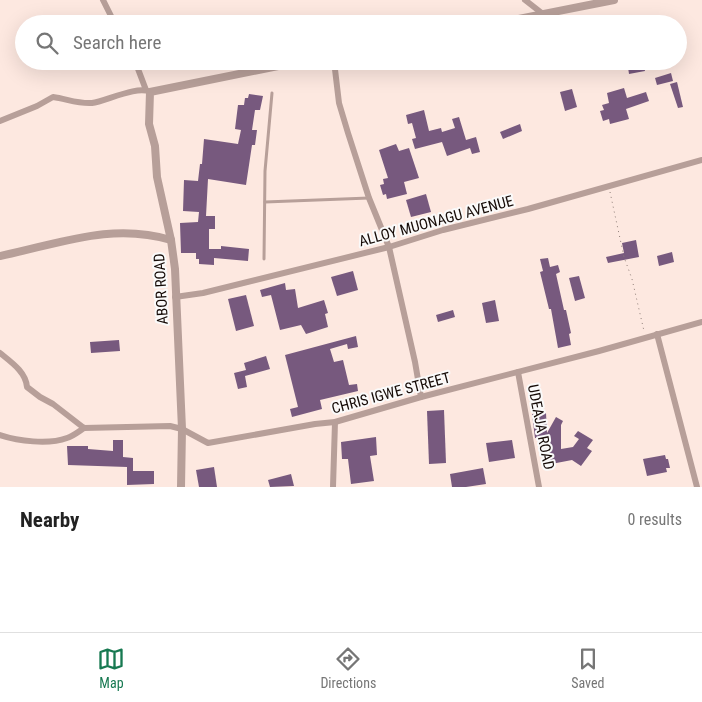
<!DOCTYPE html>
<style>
:root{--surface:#fff;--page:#f6f6f6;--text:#222;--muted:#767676;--line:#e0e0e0;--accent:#177951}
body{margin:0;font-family:"Roboto Condensed",sans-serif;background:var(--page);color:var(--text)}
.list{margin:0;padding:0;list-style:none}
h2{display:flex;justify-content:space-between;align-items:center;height:65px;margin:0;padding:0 20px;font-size:21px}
h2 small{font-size:16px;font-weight:400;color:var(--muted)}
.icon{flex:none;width:28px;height:28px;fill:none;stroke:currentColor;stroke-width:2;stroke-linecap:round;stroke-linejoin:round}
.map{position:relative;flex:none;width:702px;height:487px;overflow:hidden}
.search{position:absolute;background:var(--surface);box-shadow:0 5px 20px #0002;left:15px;right:15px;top:15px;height:55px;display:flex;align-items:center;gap:12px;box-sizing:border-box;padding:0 18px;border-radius:28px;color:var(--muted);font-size:19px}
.sheet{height:145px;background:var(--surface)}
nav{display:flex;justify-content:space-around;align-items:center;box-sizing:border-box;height:70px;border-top:1px solid var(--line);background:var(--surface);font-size:14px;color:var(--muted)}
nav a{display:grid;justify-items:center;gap:2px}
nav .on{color:var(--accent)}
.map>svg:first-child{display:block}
</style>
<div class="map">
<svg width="702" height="487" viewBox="0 0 702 487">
<rect width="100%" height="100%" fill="#fde8e0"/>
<g fill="#77597e">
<path d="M627 61H643L645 71 629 74Z"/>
<path d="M671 73 673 81 657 85 655 78Z"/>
<path d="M677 82 683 107 678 108 670 84Z"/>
<path d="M624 88 627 98 646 92 649 101 626 109 629 119 610 124 609 119 603 121 600 111 604 110 602 105 609 103 607 93Z"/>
<path d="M572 89 577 107 565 111 560 92Z"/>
<path d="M249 94 263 96 260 110H255L252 130H257L255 145H252L246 185 208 179 206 216H215V229H209V249H221V246L249 249 248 261 214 258V265L199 264V259H196V253H181L180 223 198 222 199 212 183 211 184 180 198 181 200 164H202L204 139 238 144 241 130 235 129 238 105H244L245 98H248Z"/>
<path d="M424 110 429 131 441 128 442 132 455 128 452 119 459 117 466 140 476 137 480 152 472 154 470 148 447 156 442 142 415 149 412 139 416 138 412 123 408 124 406 115Z"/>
<path d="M520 124 522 131 503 139 500 132Z"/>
<path d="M396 144 399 151 409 148 419 178 404 182 407 194 387 199 386 194 383 195 380 185 384 184 383 179 388 178 379 150Z"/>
<path d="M426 194 431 212 411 217 406 200Z"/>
<path d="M636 240 639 257 608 263 606 257 624 253 622 243Z"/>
<path d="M672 252 674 262 659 266 657 256Z"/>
<path d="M548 258 550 267 558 265 560 272 556 274 564 310H566L571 333 569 334 571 345 558 348 551 309H549L540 272 543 271 540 259Z"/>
<path d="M353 271 358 290 337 296 331 277Z"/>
<path d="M579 276 585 298 575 301 569 278Z"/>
<path d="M285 283 286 290 295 289 298 308 324 300 328 313 325 314 328 327 306 334 301 325 280 330 271 295 262 297 260 290Z"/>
<path d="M246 295 254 326 236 331 228 299Z"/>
<path d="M495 300 499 321 486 323 482 303Z"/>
<path d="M453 310 455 317 438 322 436 315Z"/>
<path d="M356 336 358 347 348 349 347 344 330 349 334 362 343 360 349 385 357 384 358 391 320 400 322 409 292 417 290 409 298 407 285 355Z"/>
<path d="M119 340 120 351 91 353 90 342Z"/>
<path d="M266 356 270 369 245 376 247 387 238 389 234 373 246 370 244 363Z"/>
<path d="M444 410 446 463 429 464 427 411Z"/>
<path d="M546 413 547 433 556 417 563 421 561 425V449L573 447 579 439 574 436 578 431 593 440 587 448 592 451 581 466 572 460 546 465 544 452 550 451V438H535L532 414Z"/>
<path d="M376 437 377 455 370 456 374 481 351 484 348 459H342L341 442Z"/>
<path d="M113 440H123V457L133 458V471H154V484L127 485V467L68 465 67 446H88V449L113 451Z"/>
<path d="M512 440 515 458 489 462 486 443Z"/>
<path d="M665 455 666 459H668L670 468H666L667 472 647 476 643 459Z"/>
<path d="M214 467 217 487H199L196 470Z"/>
<path d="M483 468 486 484 466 487H452L450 474Z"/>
<path d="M291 474 294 486 270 487 268 480Z"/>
</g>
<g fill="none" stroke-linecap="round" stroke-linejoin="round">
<path stroke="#8e7d77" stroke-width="1" stroke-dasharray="1 4" stroke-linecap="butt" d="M610 192 624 257 632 279 644 331"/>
<g stroke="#b79f99" stroke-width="3">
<path d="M265 202 369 198"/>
<path d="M264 259 265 171 272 93"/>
</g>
<g stroke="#b79f99" stroke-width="6">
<path d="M103 0 115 24"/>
<path d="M525 0 543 14"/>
<path d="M135 61 146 90"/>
<path d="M334 61 339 103 348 133 369 198 389 247 415 362 421 397"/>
<path d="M0 121 37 106 53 97C67 99 78 104 92 103 106 101 138 85 150 92"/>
<path d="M175 297 203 293 389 247 443 230 528 209 702 160"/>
<path d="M657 334 697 487"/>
<path d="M0 353C11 362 26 372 27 387L40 397 53 404 84 428 170 426 182 429 208 443 315 424 335 422 421 397 599 351 702 322"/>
<path d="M518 372 539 487"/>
<path d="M0 435C18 441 48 445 67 438 73 436 78 432 84 428"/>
<path d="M333 487 335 422"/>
</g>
<g stroke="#b79f99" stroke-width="8">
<path d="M493 24 614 0"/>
<path d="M0 256C59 244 111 222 171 240"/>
<path d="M181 487 182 429 175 269 171 240 157 177 155 146 149 124 150 92 303 61"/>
</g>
</g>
<g text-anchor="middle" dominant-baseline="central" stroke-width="4" stroke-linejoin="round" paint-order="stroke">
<g font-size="15" fill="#160b07" stroke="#fafafa">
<text transform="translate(436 221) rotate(-15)">ALLOY MUONAGU AVENUE</text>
<text transform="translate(161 289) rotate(-93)">ABOR ROAD</text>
<text transform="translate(391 393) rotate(-15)">CHRIS IGWE STREET</text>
<text transform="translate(541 427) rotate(79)">UDEAJA ROAD</text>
</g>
</g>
</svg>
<div class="search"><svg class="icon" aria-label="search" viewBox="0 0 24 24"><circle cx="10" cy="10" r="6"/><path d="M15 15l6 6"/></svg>Search here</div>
</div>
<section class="sheet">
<h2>Nearby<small>0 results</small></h2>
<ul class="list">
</ul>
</section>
<nav>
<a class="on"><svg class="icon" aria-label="map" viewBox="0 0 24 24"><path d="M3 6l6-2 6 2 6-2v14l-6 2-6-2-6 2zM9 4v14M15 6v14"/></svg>Map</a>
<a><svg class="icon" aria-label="directions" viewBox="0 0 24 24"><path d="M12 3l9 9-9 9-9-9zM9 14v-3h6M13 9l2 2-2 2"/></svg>Directions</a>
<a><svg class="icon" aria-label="saved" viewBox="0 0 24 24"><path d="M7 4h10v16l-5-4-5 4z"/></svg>Saved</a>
</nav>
